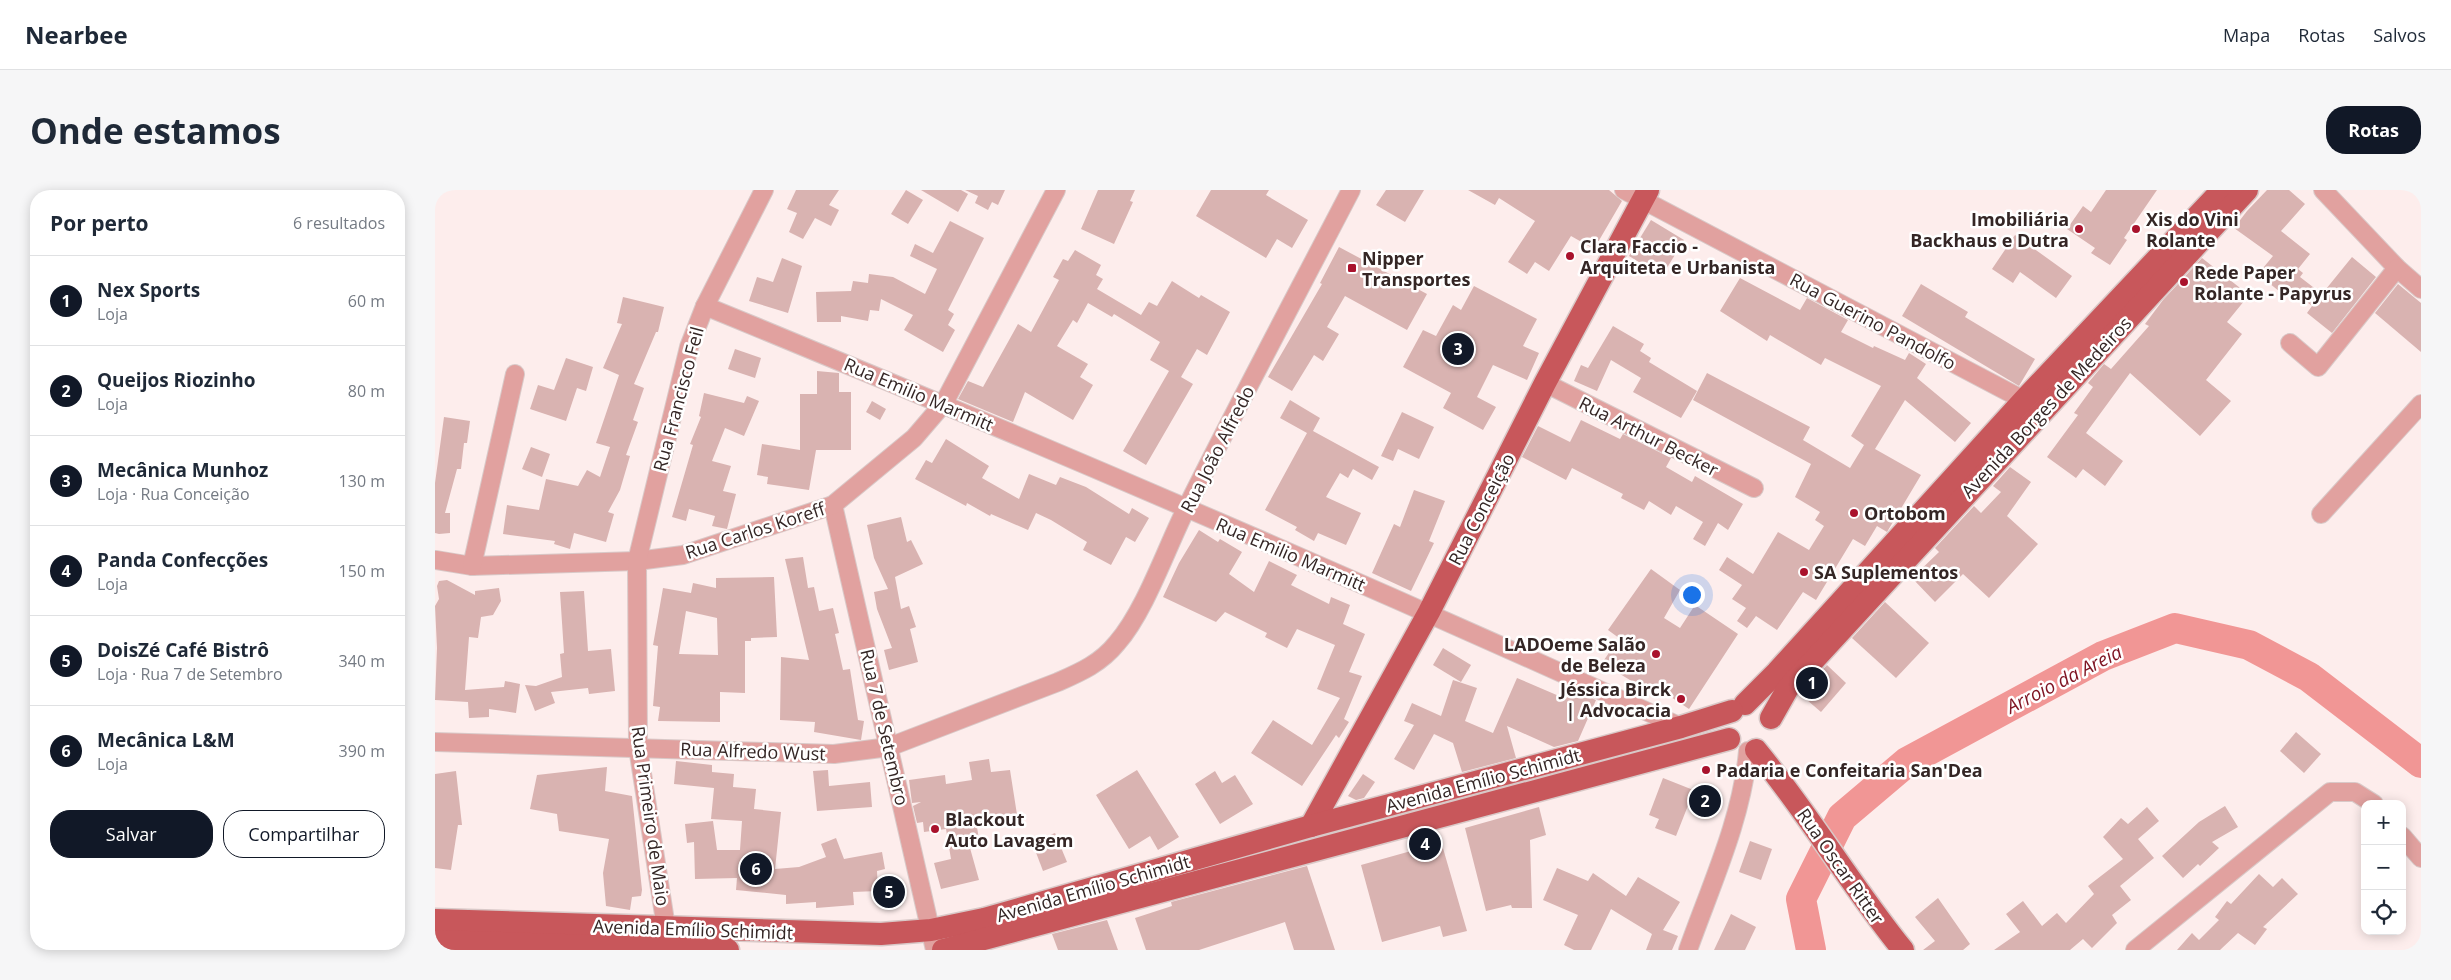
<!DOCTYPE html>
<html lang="pt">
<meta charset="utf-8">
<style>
:root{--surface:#fff;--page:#f6f6f7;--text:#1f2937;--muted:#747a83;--line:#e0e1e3;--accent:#111827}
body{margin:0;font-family:"Open Sans",sans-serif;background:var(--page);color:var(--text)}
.controls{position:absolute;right:15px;bottom:15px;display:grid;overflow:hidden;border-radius:10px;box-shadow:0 2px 12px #0003}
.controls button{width:45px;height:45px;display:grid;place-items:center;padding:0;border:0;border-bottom:1px solid var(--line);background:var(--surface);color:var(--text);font:25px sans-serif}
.you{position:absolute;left:1256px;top:404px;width:18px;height:18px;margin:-12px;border:4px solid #fff;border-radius:50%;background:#1a73e8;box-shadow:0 0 0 8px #1a73e833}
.badge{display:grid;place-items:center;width:32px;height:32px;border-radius:50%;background:var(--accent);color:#fff;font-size:16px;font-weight:700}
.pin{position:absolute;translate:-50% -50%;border:2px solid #fff;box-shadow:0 1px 5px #0006}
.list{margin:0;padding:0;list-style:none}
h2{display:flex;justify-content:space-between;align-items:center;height:65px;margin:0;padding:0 20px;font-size:21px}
h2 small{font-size:16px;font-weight:400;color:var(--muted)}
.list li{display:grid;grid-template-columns:32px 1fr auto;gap:15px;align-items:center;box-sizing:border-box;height:90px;padding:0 20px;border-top:1px solid var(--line)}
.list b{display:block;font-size:19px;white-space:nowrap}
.list p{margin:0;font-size:16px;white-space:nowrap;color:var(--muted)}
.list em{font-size:16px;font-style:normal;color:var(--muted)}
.actions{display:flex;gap:10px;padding:15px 20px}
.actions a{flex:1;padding:11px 0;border:1px solid var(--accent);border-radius:20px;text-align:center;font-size:18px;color:var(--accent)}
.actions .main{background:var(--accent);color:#fff}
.icon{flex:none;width:28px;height:28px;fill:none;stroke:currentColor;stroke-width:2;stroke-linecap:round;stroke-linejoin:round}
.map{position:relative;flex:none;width:1986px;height:760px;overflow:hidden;border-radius:20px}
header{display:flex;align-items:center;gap:30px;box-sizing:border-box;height:70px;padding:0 25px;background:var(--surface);border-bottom:1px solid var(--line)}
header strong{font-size:24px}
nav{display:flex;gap:28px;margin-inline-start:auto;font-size:18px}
.intro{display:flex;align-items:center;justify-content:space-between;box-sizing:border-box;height:120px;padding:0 30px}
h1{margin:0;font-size:35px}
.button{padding:12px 22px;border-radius:20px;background:var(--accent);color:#fff;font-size:18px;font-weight:700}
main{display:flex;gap:30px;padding:0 30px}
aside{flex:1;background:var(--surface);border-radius:20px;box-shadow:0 2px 12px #0003}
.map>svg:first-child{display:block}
</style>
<header>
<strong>Nearbee</strong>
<nav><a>Mapa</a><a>Rotas</a><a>Salvos</a></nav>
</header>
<div class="intro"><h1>Onde estamos</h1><a class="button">Rotas</a></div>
<main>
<aside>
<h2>Por perto<small>6 resultados</small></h2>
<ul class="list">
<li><span class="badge">1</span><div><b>Nex Sports</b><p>Loja</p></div><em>60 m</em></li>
<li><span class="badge">2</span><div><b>Queijos Riozinho</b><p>Loja</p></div><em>80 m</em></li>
<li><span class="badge">3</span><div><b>Mecânica Munhoz</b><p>Loja · Rua Conceição</p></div><em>130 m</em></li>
<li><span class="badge">4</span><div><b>Panda Confecções</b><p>Loja</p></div><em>150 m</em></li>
<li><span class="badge">5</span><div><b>DoisZé Café Bistrô</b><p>Loja · Rua 7 de Setembro</p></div><em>340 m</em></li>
<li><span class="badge">6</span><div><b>Mecânica L&amp;M</b><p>Loja</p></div><em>390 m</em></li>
</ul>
<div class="actions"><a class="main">Salvar</a><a>Compartilhar</a></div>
</aside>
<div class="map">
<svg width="1986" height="760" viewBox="0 0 1986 760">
<rect width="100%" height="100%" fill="#fdedec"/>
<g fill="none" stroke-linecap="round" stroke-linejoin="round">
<path stroke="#f19695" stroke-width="30" d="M1376 760 1366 709 1407 627 1472 572 1668 466 1740 438 1814 455 1874 487 1986 573"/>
</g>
<g fill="#d9b3b1" fill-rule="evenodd">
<path d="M361 0H404L394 15 404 20 396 36 380 28 368 49 354 42 362 23 352 19Z"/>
<path d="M471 0 488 10 473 34 456 24Z"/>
<path d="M486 0H526L533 4 523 22Z"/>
<path d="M530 0H570L563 15 557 12 553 20 540 13 543 6Z"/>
<path d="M663 0H700L695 11 698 12 679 54 646 39Z"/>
<path d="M776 0H834L831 5 873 30 857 58 842 49 831 68 761 26Z"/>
<path d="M951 0H989L970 32 941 15Z"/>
<path d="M1033 0H1174L1187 11 1159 59 1136 46 1114 81 1100 72 1092 84 1073 72 1100 31 1064 8 1060 15Z"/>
<path d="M1671 0H1722L1689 48 1692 50 1675 75 1656 63 1660 58 1632 39 1648 16 1656 22Z"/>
<path d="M1832 0H1854L1870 14 1846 41 1875 64 1863 79 1868 83 1865 87 1887 104 1917 67 1941 87 1897 143 1872 123 1877 116 1855 99 1850 106 1823 84 1838 66 1799 38 1812 21Z"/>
<path d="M1216 30 1249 50 1227 86 1194 66Z"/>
<path d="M515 31 549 48 513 120 519 124 513 135 520 140 508 162 469 140 478 125 446 109 444 121 435 120 433 131 406 126V132H382L381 102 416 101 418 91 433 93 434 84 458 87 490 104 502 79 475 66 480 54 498 63Z"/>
<path d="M1580 45 1637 86 1621 108 1585 82 1578 93 1557 79Z"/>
<path d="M904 57 992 104 972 140 910 106 892 137 904 144 888 171 879 165 857 201 833 187 887 94 885 93Z"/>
<path d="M640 60 666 75 661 85 668 89 662 99 706 125 714 112 722 116 737 91 764 108 766 105 795 122 772 165 762 159 746 187 758 194 711 275 688 261 734 181 715 170 725 152 679 124 677 127 653 113 642 133 638 130 622 156 653 174 645 187 658 195 638 230 590 202 578 232 523 209 533 191 548 197 583 134 596 142 624 90 618 87 628 69 633 71Z"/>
<path d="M347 68 367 76 353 123 314 111 322 87 338 92Z"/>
<path d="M1767 68 1814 105 1792 132 1807 144 1771 190 1796 211 1765 246 1695 183 1651 243 1688 271 1670 296 1648 279 1641 288 1612 267 1643 225 1639 223 1658 197 1653 193 1669 174 1676 179 1714 136 1710 134 1728 110Z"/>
<path d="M1305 88 1365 120 1372 108 1413 130 1406 142 1438 158 1439 156 1470 170 1474 163 1491 174 1482 188 1536 233 1520 252 1470 210 1440 259 1486 285 1452 342 1442 336 1430 356 1418 349 1381 410 1368 402 1342 440 1321 426 1312 438 1302 431 1311 418 1297 409 1307 395 1284 380 1292 367 1318 384 1343 342 1374 360 1389 336 1380 330 1385 322 1360 307 1376 274 1258 210 1272 183 1375 237 1368 250 1415 278 1429 255 1416 246 1446 196 1390 168 1386 175 1335 145 1332 151 1285 121Z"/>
<path d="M1486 94 1533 122 1530 127 1600 169 1584 196 1467 126Z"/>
<path d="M1963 94 1986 113V162L1940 123Z"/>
<path d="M1039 96 1102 129 1088 156 1104 163 1092 190 1058 175 1042 207 1061 217 1048 240 1008 218 1016 203 968 177 988 140 1001 146 1018 115 1026 120Z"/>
<path d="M188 107 229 117 223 142H221L199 194 209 198 198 230 203 232 191 265 195 266 185 300 173 322 179 324 171 352 139 343 135 359 119 354 120 351 68 344 72 315 104 320 111 289 143 296 152 280 165 287 175 257 161 253 184 185 168 178 187 134 182 133Z"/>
<path d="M1178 136 1209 154 1205 161 1216 168 1214 172 1262 201 1246 228 1198 202 1206 188 1176 170 1162 201 1139 191 1146 175 1153 178Z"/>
<path d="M300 159 326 168 320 188 293 179Z"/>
<path d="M131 168 158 177 151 201 142 198 131 231 95 219 103 195 119 200Z"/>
<path d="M382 181 404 183V202H416V260H381L374 300 332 294 333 287 322 285 327 254 365 260V204H382Z"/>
<path d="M269 203 309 213 312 206 324 211 309 246 290 238 277 271 296 276 288 301 301 304 292 339 277 336 280 326 254 319 251 331 237 327 258 255 255 254 266 227 264 226Z"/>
<path d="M855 210 885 228 878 241 944 277 937 290 918 279 913 288 905 283 891 307 926 323 911 355 883 343 879 351 860 340 862 337 830 320 872 243 845 228Z"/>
<path d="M437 211 451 219 445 230 431 222Z"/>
<path d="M967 222 999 237 984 269 963 259 958 271 946 266Z"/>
<path d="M9 227 35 231 32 253H29L26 279H22L10 323H15V343L4 344 0 343V293Z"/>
<path d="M1146 230 1185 249 1188 244 1236 268 1231 277 1257 292 1260 286 1308 314 1293 340 1283 333 1270 356 1258 349 1268 332 1241 316 1236 325 1214 311 1209 320 1186 308 1188 304 1137 278 1131 290 1087 267 1103 236 1135 252Z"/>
<path d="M511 249 554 276 547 288 584 309 594 284 621 295 625 287 651 297 694 324 697 318 714 328 700 352 691 347 676 375 648 360 652 352 616 330 601 323 593 340 556 324 555 326 532 313 531 316 480 289 491 270 497 273Z"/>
<path d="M96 257 115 264 107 287 87 279Z"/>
<path d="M1575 277 1596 292 1572 326 1603 354 1554 408 1528 384 1500 412 1477 388 1504 362 1500 358 1539 316 1546 323 1566 302 1558 296Z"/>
<path d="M979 300 1010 311 994 351 999 353 976 401 937 383 959 334 965 337Z"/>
<path d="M466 327 472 352 476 350 488 374 460 387 466 419 474 416 481 437 475 439 483 472 454 480 449 460 457 458 442 419 439 402 453 399 439 368 432 335Z"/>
<path d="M764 340 783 352 785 349 807 362 794 384 819 402 834 371 862 385 856 395 894 414 896 407 915 415 908 434 930 444 914 482 927 486 909 529 914 532 904 548 901 545 867 596 816 563 838 530 877 555 905 508 882 499 900 455 862 439 852 458 830 447 832 443 790 422 781 432 728 407 744 373Z"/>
<path d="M368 367 373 398 379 397 384 421 398 418 404 443 400 444 408 480 415 479 423 530 429 531 426 550 379 542 380 532 345 530 346 467 374 470 350 369Z"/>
<path d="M1216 379 1245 400 1229 428 1245 438 1260 415 1303 444 1254 519 1218 495 1216 497 1211 493 1208 498 1167 473 1184 448 1173 440Z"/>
<path d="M339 387 342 447 316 448V451H310V503L285 502V532L223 531 225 517 218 516 223 456 218 455 228 398 256 403 258 393 281 398V388ZM251 421 282 428 283 465 244 464Z"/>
<path d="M12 390 40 405V401L64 398 66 411 58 425 46 427 43 448 34 447 30 500 69 497 70 491 85 494 81 523 54 519V527L34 528 33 512 0 510 2 458 0 416 4 409 2 396 4 391Z"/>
<path d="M149 401 153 461 176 459 180 501 154 504 153 498 116 502 120 513 100 521 90 495 101 496 127 487 125 464 129 463 125 402Z"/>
<path d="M1450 412 1494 453 1461 488 1417 448Z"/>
<path d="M1008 458 1036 475 1026 492 998 475Z"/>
<path d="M1392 475 1411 493 1386 522 1365 504Z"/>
<path d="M1082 488 1131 509 1136 499 1161 510 1143 551 1119 557 1072 536 1081 568 1027 582 1018 553 999 544 979 580 959 569 979 535 969 531 977 513 1006 526 1018 490 1042 498 1030 531 1058 543Z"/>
<path d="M1861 542 1886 564 1869 583 1845 561Z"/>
<path d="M554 569 556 582 575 580 583 631 542 637 545 656 535 658 544 690 506 699 499 673 516 669 511 639 489 642 488 632 482 633 478 616 486 612 477 613 474 590 510 585 511 594 537 590 534 572Z"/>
<path d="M241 571 277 575V582L299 584 298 597 321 599 319 619 346 622 340 679 364 677 391 667 386 654 401 648 409 669 447 662 450 679 442 681 443 701 418 702 419 715 381 718V712L351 714V705L301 700 302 688 260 689 259 652 252 653 250 634 278 631 282 660H305L307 631 276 629 279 598 239 594Z"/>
<path d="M172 577 170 601 197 606 207 700 206 706 197 707 195 720 171 716 168 683 174 649 124 641 122 624 95 619 102 585Z"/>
<path d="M393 580 394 596 435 592 437 617 382 621 378 581Z"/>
<path d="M702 580 744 647 723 660 715 646 694 659 661 605Z"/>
<path d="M21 581 27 635H23L16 680 0 678V584Z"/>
<path d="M780 581 787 593 800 585 818 614 785 634 760 594Z"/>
<path d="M928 584 940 592 929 608 921 610 913 606Z"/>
<path d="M1228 588 1281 609 1276 621 1254 613 1241 646 1220 638 1224 629 1214 625Z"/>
<path d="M1790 616 1803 637 1777 652 1784 658 1765 676 1763 674 1748 688 1727 666 1764 632Z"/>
<path d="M1104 617 1111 645 1095 650 1097 718H1077L1076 715 1051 721 1030 638Z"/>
<path d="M1712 617 1724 631 1703 649 1719 668 1685 696 1696 710 1677 725 1682 733 1657 758 1648 749 1635 760H1559L1585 742 1571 724 1588 711 1607 736 1622 723 1631 733 1659 704 1653 696 1688 669 1668 647 1686 628 1693 634Z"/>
<path d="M1003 641 1032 741 1008 747 1005 736 947 752 926 675 976 661 973 649Z"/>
<path d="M620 643 632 672 608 681 597 652Z"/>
<path d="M1315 651 1337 659 1326 690 1304 682Z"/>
<path d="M872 676 900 760H859L850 732 764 760H711L700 728 737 716 736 712Z"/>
<path d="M1122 678 1153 691 1158 683 1191 706 1203 687 1245 712 1228 740 1243 746 1237 760H1211L1217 744 1176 719 1156 760H1139L1129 755 1143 725 1108 710Z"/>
<path d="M1824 684 1838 697 1847 688 1863 704 1828 737 1832 739 1820 755 1803 743 1785 760H1742L1757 743 1764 750 1784 730 1780 727 1792 711 1796 714Z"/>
<path d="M1503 708 1535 754 1528 760H1488L1500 751 1480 727Z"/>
<path d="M1296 724 1321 737 1310 760H1279Z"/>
<path d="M672 730 683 760H623L617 744Z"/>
</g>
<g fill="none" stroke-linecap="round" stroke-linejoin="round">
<g stroke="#d9c9c8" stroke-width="20">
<g id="minor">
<path d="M1189 0 1600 216"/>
<path d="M1888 0 1962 78 1986 99"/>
<path d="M270 116C598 250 923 390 1246 537"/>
<path d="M1855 153 1883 177 1962 78"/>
<path d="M1110 193 1319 298"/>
<path d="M398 315 500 760"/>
<path d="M1886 324 1986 214"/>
<path d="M1 370 37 376 202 371 248 365 398 315 479 248 509 213 621 0"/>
<path d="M37 376 80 184"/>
<path d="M0 552 399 564 454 557 623 492C646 482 666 473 682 453 710 421 731 359 751 319 804 212 861 106 916 0"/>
<path d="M1967 646 1986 668"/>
<path d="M233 750 203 558 202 371 254 157 270 116 329 0"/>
<path d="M1253 760C1276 695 1307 629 1313 561"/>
<path d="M1700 760 1895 602H1920L1939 614"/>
</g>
</g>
<g stroke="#d9c9c8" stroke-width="25">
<g id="major">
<path d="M1310 514 1342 482 1589 210 1787 0"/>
<path d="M1336 528 1353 498 1812 0"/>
<path d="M1321 560C1374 624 1416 696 1468 760"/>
<path d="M876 636 994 422 1110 193 1213 0"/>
<path d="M0 730 446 744 496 740 549 729 876 636 1246 537 1297 521"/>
<path d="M0 751 293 760"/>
<path d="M508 760 1294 549"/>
</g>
</g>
<use href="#minor" stroke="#e1a19f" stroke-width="18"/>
<use href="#major" stroke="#c8575b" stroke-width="22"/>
</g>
<g fill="#a9122c" stroke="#fff" stroke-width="2">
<circle cx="1644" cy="39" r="5"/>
<circle cx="1701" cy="39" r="5"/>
<circle cx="1135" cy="66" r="5"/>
<rect x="912" y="73" width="10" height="10" rx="2.5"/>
<circle cx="1749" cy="92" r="5"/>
<circle cx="1419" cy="323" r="5"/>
<circle cx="1369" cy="382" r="5"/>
<circle cx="1221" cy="464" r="5"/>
<circle cx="1246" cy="509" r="5"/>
<circle cx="1271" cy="580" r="5"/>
<circle cx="500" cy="639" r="5"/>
</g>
<g text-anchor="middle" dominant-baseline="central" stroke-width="5" stroke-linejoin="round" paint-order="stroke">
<g font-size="18" font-weight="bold" fill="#342625" stroke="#fff" text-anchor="start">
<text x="1634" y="29" text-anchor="end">Imobiliária<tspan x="1634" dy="21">Backhaus e Dutra</tspan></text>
<text x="1711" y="29">Xis do Vini<tspan x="1711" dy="21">Rolante</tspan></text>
<text x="1145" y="56">Clara Faccio -<tspan x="1145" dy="21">Arquiteta e Urbanista</tspan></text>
<text x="927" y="68">Nipper<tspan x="927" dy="21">Transportes</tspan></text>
<text x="1759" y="82">Rede Paper<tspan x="1759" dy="21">Rolante - Papyrus</tspan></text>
<text x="1429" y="323">Ortobom</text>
<text x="1379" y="382">SA Suplementos</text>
<text x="1211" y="454" text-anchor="end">LADOeme Salão<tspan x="1211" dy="21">de Beleza</tspan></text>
<text x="1236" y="499" text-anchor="end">Jéssica Birck<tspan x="1236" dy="21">| Advocacia</tspan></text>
<text x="1281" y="580">Padaria e Confeitaria San'Dea</text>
<text x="510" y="629">Blackout<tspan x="510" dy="21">Auto Lavagem</tspan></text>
</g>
<g font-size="18" fill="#342625" stroke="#fff">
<text transform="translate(1438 131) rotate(28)">Rua Guerino Pandolfo</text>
<text transform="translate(484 204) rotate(23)">Rua Emilio Marmitt</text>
<text transform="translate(243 209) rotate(-75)">Rua Francisco Feil</text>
<text transform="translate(1611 217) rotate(-47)">Avenida Borges de Medeiros</text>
<text transform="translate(1214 246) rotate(27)">Rua Arthur Becker</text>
<text transform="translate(782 259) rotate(-63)">Rua João Alfredo</text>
<text transform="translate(1046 319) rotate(-63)">Rua Conceição</text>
<text transform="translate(320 340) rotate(-18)">Rua Carlos Koreff</text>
<text transform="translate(856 364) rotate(23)">Rua Emilio Marmitt</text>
<text transform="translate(450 537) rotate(77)">Rua 7 de Setembro</text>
<text transform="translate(318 561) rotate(2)">Rua Alfredo Wust</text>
<text transform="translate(1048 590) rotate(-15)">Avenida Emílio Schimidt</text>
<text transform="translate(216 626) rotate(82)">Rua Primeiro de Maio</text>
<text transform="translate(1406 676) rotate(55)">Rua Oscar Ritter</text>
<text transform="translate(658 698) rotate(-16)">Avenida Emílio Schimidt</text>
<text transform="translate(258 739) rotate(2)">Avenida Emílio Schimidt</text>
</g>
<g font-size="19" font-style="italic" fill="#7e1422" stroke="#fff">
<text transform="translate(1629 489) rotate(-27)">Arroio da Areia</text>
</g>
</g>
</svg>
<div class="controls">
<button>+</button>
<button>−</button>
<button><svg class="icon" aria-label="locate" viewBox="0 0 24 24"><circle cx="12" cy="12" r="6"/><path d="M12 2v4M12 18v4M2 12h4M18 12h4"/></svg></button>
</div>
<div class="you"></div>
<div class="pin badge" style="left:1377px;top:493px">1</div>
<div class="pin badge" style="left:1270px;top:611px">2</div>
<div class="pin badge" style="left:1023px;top:159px">3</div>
<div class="pin badge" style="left:990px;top:654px">4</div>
<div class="pin badge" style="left:454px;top:702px">5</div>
<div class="pin badge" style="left:321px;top:679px">6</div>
</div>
</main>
